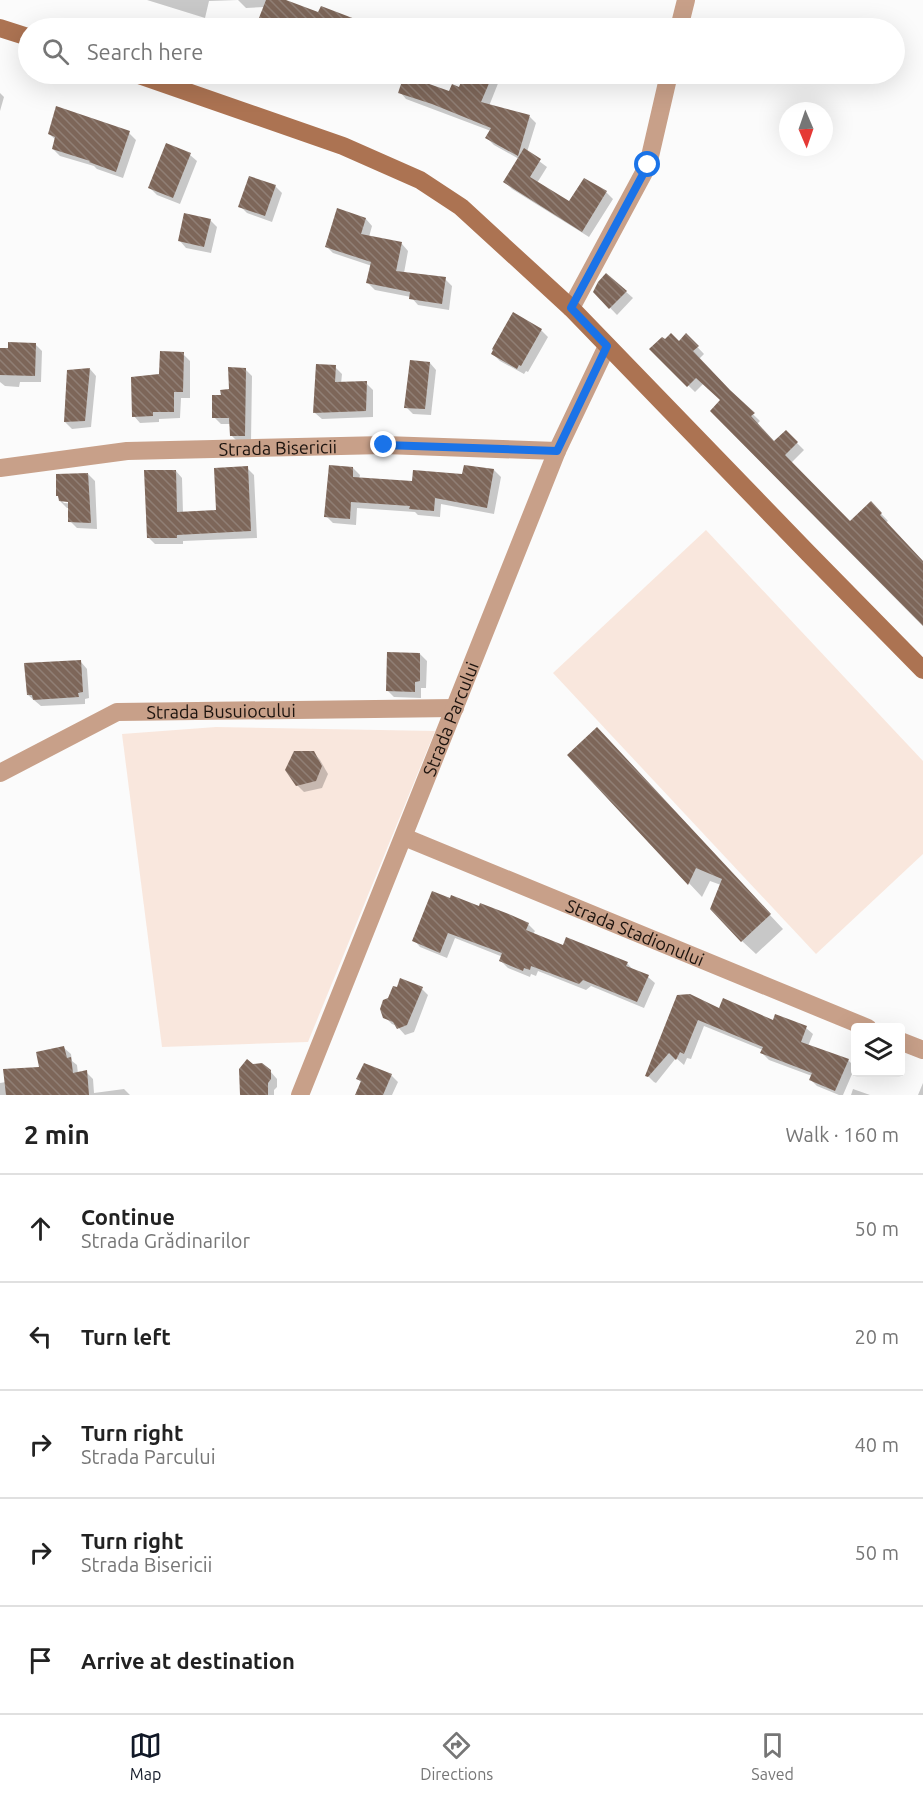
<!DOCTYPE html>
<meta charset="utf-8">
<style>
:root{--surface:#fff;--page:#f6f6f6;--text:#222;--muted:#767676;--line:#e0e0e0;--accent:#111827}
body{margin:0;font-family:Ubuntu,sans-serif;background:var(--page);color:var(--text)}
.controls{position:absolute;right:18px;bottom:18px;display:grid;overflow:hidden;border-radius:6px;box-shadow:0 6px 24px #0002}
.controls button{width:54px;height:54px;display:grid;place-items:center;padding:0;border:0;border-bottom:2px solid var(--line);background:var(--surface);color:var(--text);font:30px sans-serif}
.compass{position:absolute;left:779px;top:102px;width:54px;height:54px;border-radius:50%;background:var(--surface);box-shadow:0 6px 24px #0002;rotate:178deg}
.stop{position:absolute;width:18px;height:18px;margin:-14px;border:4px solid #1a73e8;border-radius:50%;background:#fff}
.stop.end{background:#1a73e8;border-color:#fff;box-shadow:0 2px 6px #0008}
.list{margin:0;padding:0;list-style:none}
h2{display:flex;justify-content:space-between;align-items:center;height:78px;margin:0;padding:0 24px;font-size:26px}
h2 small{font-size:20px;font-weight:400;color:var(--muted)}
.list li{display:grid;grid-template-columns:39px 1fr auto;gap:18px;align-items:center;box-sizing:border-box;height:108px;padding:0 24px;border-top:2px solid var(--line)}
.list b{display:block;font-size:22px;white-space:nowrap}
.list p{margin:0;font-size:20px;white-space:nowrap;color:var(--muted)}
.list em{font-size:20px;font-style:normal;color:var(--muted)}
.icon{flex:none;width:33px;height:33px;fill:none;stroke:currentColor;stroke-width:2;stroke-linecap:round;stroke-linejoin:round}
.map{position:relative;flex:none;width:923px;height:1095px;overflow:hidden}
.search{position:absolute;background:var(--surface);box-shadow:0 6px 24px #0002;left:18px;right:18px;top:18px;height:66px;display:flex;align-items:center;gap:15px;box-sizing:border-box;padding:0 21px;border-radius:33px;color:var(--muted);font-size:22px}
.sheet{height:618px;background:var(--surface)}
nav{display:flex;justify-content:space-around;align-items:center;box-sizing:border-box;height:84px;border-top:2px solid var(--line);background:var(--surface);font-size:16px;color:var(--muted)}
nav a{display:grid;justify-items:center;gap:3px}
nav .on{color:var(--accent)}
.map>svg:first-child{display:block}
</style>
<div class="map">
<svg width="923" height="1095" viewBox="0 0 923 1095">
<defs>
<pattern id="building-back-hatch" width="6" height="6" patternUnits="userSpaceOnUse" patternTransform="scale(1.5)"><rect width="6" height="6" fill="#7d6659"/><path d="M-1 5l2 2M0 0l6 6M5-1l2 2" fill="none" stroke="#907f75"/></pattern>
</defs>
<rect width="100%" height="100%" fill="#fbfbfb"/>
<g fill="#f9e7dd">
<path d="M706 530 923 761V854L816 954 553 673Z"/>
<path d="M216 727 435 731 308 1042 162 1047 122 734Z"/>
</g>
<g fill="#0003" fill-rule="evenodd">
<path d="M147 0H282L360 27V28H257L265 7 246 8 238 0 209 1 205 18Z"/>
<path d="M386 19 412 28H383Z"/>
<path d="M397 74H428L425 84 450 93 473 82 476 74H492L499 81 489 106 530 117 536 123 527 152 547 167 537 183 569 203 584 180 606 192 613 199 589 237 512 189 505 182 519 159 494 145 487 138 491 131 406 99 400 92 405 76Z"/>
<path d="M0 93 4 97 0 111Z"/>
<path d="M57 108 129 133 136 140 123 178 97 169 94 166 60 156 53 149 56 140 49 134Z"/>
<path d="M190 155 197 161 180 204 157 195 150 188Z"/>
<path d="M275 186 282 193 272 222 247 213 240 206Z"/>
<path d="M366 219 372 226 369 237 402 244 408 251 404 273 445 279 452 286 449 310 418 305 411 297 375 290 368 283 372 266 333 253 326 246Z"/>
<path d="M210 220 217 227 211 253 186 248 180 241Z"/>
<path d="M607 275 633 298 617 315 594 291Z"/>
<path d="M541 330 548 337 528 372 526 371 524 374 500 361 493 354Z"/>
<path d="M686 335 704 354 699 359 733 395 760 421 757 424 774 442 797 443 804 450 791 463 850 523 871 503 888 521 885 523 923 563V624L722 401 704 383 695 392 651 349 665 341 679 343Z"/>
<path d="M35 344 42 351 41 382H20L19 387 5 386 0 382V349Z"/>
<path d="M183 354 190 361V398H181L180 418 159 419V422L140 423 134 416 161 376Z"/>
<path d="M430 363 436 370 431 415 413 414 406 407Z"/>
<path d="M335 367 342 374 341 384 366 383 373 390V417L322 419 315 413Z"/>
<path d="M90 369 96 376 91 427 72 429 65 422Z"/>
<path d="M245 369 252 376 251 442H238L231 435V424H221L214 417 222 397 230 391Z"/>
<path d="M247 468 254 475 257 538 183 541V544H155L148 537 176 471 182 478 183 513 217 511Z"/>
<path d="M353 468 360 475 359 479 413 483 494 470 501 477 494 514 441 504 440 517 418 515 415 512 357 508 356 525 333 523 326 516Z"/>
<path d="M88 474 95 481 97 529 77 528 70 521V508H67L60 501 58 495 57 475ZM61 500 76 501 75 504 64 503Z"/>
<path d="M420 654 427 661 426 688H421V698L394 697 387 690Z"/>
<path d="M81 662 87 669 89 698 85 699V704L41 706 28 695Z"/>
<path d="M610 743 783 929 756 954 742 941 721 885 710 881 702 897 569 755Z"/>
<path d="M313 752 320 760 328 774 322 788 304 792 297 785Z"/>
<path d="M433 893 528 924 535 931 533 934 564 947 627 963 634 971 648 977 655 983 644 1008 591 986 586 990 538 971 536 976 531 974 530 977 508 968 501 961 503 957 455 938 447 958 420 947 414 940Z"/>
<path d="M422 989 428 995 414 1032 405 1035 397 1026 392 1024 385 1017Z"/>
<path d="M678 996 720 1010 806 1028 813 1034 808 1046 848 1060 855 1067 843 1095H839L817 1086 810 1079 812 1076 769 1060 762 1053 763 1050 704 1026 691 1059 687 1058 684 1065 676 1058 656 1083 654 1082 647 1075Z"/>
<path d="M64 1048 71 1054 72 1061 77 1065 78 1074 86 1072 93 1079 94 1093 124 1089 130 1095H0V1083L6 1082 41 1068Z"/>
<path d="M252 1065 270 1071 277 1079V1087L274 1090V1095H241Z"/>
<path d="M391 1075 398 1082 392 1095H359L362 1083 358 1079Z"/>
<path d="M923 1083V1095H918Z"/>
<path d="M853 1089 870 1095H851Z"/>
</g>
<g fill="url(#building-back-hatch)">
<path d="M266 0H286L318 12 321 6 376 27V28H255Z"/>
<path d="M475 74H493L481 102 530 115 518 156 485 138 491 128 432 104 398 93 404 75 449 91 452 84 459 87 463 77 472 80Z"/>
<path d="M56 106 130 131 116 172 89 162 90 161 52 149 55 137 48 134Z"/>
<path d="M166 143 191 153 173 198 148 188Z"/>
<path d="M524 148 541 159 530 177 569 201 584 178 607 191 582 232 503 182Z"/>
<path d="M249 176 276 185 265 216 238 207Z"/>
<path d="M337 208 366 218 361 234 402 242 396 271 446 277 442 304 409 299 410 292 366 283 371 262 325 247Z"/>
<path d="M184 213 211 219 204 247 178 241Z"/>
<path d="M606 273 627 291 609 309 593 292 598 282Z"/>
<path d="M513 312 542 329 521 366 519 365 517 369 491 354 493 350 492 349Z"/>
<path d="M671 333 679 341 686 333 699 346 693 351 730 390 755 413 751 416 774 441 786 430 798 442 785 455 850 521 871 501 882 513 880 515 923 561V626L710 411 720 400 696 378 687 387 649 349 662 337 665 339Z"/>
<path d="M8 342 36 343 35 376 0 375V348H8Z"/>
<path d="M160 351 184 352 183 392H174V412H153V416L132 417 131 377 159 374Z"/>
<path d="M410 360 430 362 425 409 404 408Z"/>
<path d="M316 364 336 365 335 382 367 381 366 411 313 413Z"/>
<path d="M228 367 246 368 245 436H230L229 418H212V395H221L220 390 229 389Z"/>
<path d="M90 368 85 421 64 422 67 370Z"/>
<path d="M329 465 353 467V477L412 481 413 470 462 474 464 465 494 469 487 508 435 498 434 511 409 509 410 506 351 502 350 519 324 517Z"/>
<path d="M248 466 251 531 177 535V538H147L144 470H176L177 512 216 510 214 468Z"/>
<path d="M88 473 91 523 68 522V502L59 501 58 496H56V474Z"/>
<path d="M387 652 420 653V681L415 682V692L386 691Z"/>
<path d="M81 660 83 692 78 693 79 697 33 700 32 695H27L24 663Z"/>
<path d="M597 727 771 914 741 942 710 909 722 879 696 868 688 885 567 755Z"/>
<path d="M294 751H314L322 766 316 781 296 786 285 770Z"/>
<path d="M432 891 450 898 451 895 479 906 480 903 511 915 529 923 526 930 563 945 566 937 628 962 626 966 649 975 637 1002 583 980 579 984 531 966 530 970 524 968 523 971 499 961 502 953 448 933 440 953 412 941Z"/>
<path d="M400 978 423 987 407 1025 397 1029 393 1022 383 1018 380 1009 383 1000 388 998 393 986 397 987Z"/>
<path d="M690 994 719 1008 723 998 773 1020 775 1014 807 1026 801 1042 849 1059 835 1091 809 1080 812 1073 760 1053 763 1047 698 1020 684 1054 680 1052 676 1060 669 1053 648 1077 645 1076 677 995Z"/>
<path d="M64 1046 67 1058 71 1057 73 1073 87 1070 89 1095H6L3 1069 39 1067 36 1052Z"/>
<path d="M247 1059 253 1064 262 1063 271 1070V1079L268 1083V1095H240L239 1069Z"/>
<path d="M364 1063 392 1074 383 1095H355L361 1081 356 1079Z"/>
</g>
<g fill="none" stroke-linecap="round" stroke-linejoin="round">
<g stroke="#c8a089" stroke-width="18">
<path d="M679 28 686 0"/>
<path d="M571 308 648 165 669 74"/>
<path id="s1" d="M0 468 127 451 384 445 557 451"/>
<path id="s2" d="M0 773 117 712 455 708"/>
<path id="s3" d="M404 837 868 1028"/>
<path d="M900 1041 923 1050"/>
<path id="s4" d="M300 1095 557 451 607 346"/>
</g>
<g stroke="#ac7352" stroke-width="18">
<path d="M0 28 28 37"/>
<path d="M136 74 343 146 420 180 461 207 571 308 808 553 923 670"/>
</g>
</g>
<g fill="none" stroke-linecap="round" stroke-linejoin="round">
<path stroke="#1a73e8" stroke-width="8" d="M384 445 557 451 607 346 571 308 648 165"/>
</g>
<g text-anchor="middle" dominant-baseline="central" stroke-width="4.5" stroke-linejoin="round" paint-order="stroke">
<g font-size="18" fill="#1c130e" stroke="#fff">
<text stroke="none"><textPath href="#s1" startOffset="279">Strada Bisericii</textPath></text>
<text stroke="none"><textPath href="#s2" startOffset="236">Strada Busuiocului</textPath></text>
<text stroke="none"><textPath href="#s4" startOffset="405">Strada Parcului</textPath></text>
<text stroke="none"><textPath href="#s3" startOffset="250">Strada Stadionului</textPath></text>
</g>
</g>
</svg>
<div class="controls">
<button><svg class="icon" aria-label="layers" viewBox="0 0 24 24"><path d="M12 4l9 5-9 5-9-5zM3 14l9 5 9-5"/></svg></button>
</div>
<svg class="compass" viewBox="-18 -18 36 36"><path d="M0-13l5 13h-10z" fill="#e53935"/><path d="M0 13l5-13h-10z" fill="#767676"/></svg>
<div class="stop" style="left:648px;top:165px"></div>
<div class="stop end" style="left:384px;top:445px"></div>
<div class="search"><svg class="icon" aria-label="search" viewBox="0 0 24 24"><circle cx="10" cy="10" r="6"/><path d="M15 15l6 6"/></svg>Search here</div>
</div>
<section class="sheet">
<h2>2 min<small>Walk · 160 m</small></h2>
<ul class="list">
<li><svg class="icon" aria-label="ahead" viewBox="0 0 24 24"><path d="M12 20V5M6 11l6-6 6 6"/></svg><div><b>Continue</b><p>Strada Grădinarilor</p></div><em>50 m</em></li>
<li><svg class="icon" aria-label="left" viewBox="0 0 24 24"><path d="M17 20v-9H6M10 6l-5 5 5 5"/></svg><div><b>Turn left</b></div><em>20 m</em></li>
<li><svg class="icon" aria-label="right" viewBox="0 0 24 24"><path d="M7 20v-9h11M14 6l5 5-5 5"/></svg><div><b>Turn right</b><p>Strada Parcului</p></div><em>40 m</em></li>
<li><svg class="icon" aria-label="right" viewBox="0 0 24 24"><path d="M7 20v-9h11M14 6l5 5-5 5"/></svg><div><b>Turn right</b><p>Strada Bisericii</p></div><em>50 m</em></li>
<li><svg class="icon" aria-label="arrive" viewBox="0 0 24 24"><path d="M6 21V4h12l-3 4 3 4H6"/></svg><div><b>Arrive at destination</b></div></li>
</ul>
</section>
<nav>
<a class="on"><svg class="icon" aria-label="map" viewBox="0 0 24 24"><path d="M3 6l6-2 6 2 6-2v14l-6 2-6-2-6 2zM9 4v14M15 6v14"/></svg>Map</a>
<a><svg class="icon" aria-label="directions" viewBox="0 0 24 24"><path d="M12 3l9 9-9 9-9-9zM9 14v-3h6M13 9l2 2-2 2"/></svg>Directions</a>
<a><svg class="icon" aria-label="saved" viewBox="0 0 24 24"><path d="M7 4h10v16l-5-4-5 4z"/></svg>Saved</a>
</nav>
